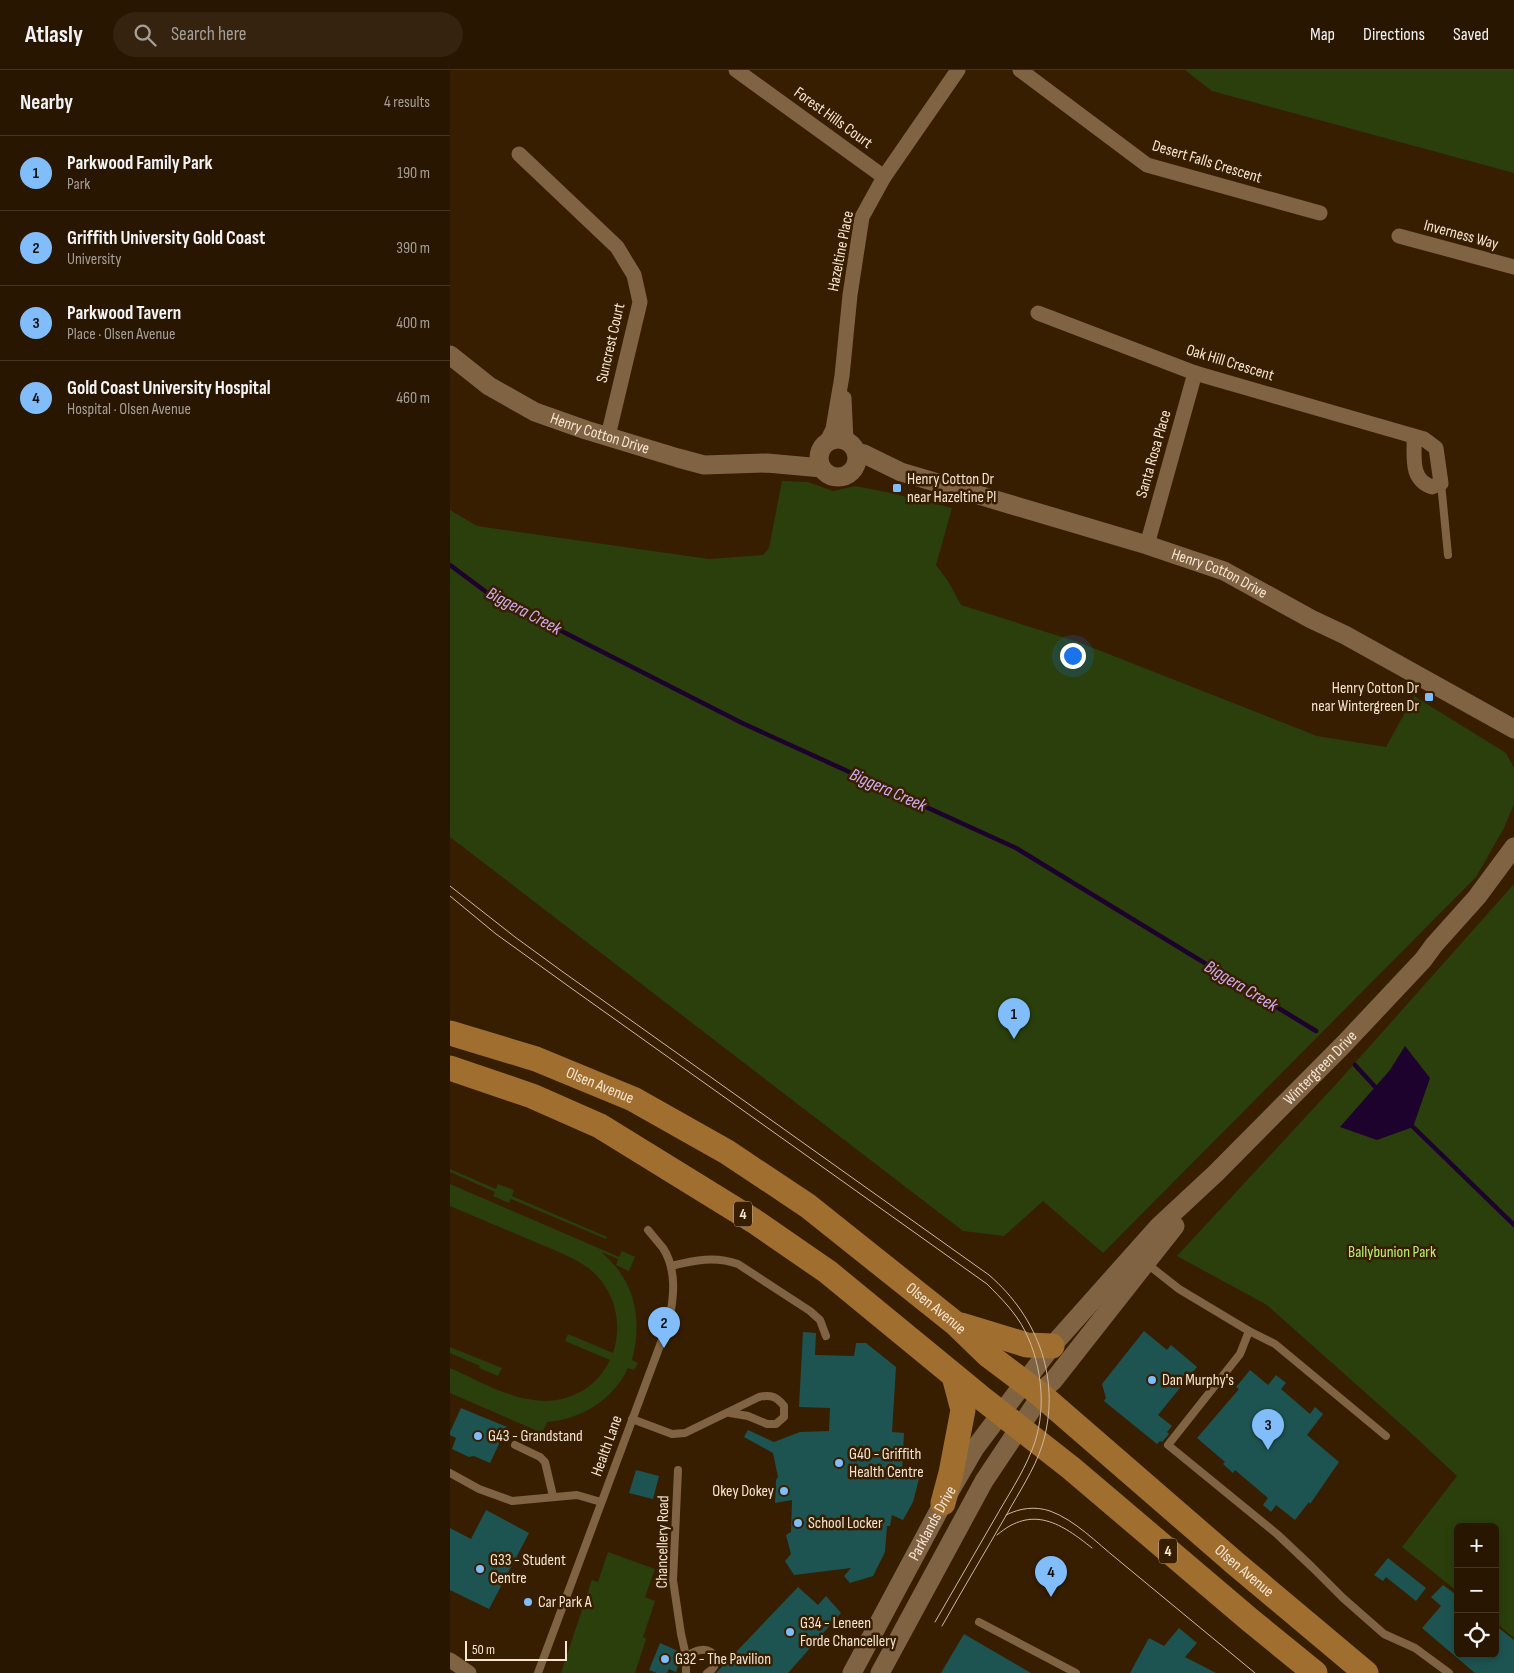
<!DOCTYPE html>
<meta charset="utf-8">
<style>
:root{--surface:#291600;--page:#35230f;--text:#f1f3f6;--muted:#a59f99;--line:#453522;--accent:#80bdfa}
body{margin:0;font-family:"Sofia Sans Condensed",sans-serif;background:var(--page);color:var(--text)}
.controls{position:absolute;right:15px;bottom:15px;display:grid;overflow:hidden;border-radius:8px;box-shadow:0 2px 8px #0003}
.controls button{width:45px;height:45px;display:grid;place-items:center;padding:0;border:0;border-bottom:1px solid var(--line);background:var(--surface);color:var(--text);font:25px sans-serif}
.scale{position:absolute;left:15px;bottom:12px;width:102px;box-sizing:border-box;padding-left:5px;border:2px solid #f6e5d3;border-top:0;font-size:14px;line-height:18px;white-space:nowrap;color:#f6e5d3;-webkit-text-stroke:4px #371e00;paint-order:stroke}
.you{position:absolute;left:622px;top:585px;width:18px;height:18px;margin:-12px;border:4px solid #fff;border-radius:50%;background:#1a73e8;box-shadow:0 0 0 8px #1a73e833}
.badge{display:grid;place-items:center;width:32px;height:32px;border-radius:50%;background:var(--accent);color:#111;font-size:16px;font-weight:700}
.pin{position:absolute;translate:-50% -41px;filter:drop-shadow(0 1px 2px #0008)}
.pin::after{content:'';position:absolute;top:26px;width:18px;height:15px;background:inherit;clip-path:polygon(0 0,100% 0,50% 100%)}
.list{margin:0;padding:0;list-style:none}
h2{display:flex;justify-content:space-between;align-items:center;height:65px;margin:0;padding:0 20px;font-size:21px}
h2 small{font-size:16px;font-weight:400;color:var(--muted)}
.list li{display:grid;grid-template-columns:32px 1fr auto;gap:15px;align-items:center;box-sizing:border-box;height:75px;padding:0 20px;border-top:1px solid var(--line)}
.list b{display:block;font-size:19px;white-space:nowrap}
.list p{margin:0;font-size:16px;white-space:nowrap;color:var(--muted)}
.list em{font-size:16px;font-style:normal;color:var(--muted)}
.icon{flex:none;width:28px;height:28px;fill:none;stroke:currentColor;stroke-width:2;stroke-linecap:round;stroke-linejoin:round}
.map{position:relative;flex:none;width:1064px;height:1603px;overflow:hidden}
header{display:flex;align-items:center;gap:30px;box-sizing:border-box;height:70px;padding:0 25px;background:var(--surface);border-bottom:1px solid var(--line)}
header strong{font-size:24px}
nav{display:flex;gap:28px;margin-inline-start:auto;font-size:18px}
.search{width:350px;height:45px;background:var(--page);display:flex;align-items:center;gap:12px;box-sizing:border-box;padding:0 18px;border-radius:28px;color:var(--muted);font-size:19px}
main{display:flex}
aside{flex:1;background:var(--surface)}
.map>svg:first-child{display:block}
</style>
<header>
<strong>Atlasly</strong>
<div class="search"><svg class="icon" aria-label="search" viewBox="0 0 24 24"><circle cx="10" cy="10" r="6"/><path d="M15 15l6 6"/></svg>Search here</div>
<nav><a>Map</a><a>Directions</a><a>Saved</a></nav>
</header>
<main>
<aside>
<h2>Nearby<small>4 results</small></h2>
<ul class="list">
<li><span class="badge">1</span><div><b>Parkwood Family Park</b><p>Park</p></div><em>190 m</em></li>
<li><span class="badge">2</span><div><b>Griffith University Gold Coast</b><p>University</p></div><em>390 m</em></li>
<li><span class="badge">3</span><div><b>Parkwood Tavern</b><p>Place · Olsen Avenue</p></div><em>400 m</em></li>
<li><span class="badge">4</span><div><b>Gold Coast University Hospital</b><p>Hospital · Olsen Avenue</p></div><em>460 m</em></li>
</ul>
</aside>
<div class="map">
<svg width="1064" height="1603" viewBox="0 0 1064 1603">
<rect width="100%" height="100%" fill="#371e00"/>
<g fill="#2a3f0c">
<path d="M735 0H1064V103L762 21Z"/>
<path d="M332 411 358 412 383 421 405 416 436 422 502 438 486 495 498 511 511 535 628 572 867 666 936 677 964 626 1056 683 1064 698V734L1054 758 1026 807 653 1183 593 1131 554 1166 513 1161 0 767V440L27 456 259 489 313 485 319 478Z"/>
<path d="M1064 814V1568L1045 1552V1457H1008V1522L952 1477 1007 1406 962 1364 817 1235 727 1186 888 1012Z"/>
<path d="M0 1099 46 1119 48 1114 64 1120 62 1126 157 1167 156 1169 61 1129 59 1133 43 1126 45 1122 0 1102Z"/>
<path d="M0 1114 169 1187 172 1181 185 1187 179 1201 166 1195 168 1189 151 1182C185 1210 193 1249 182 1290L188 1293 184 1300 178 1298C163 1330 132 1349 97 1352L92 1363 0 1323V1298C41 1316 84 1345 128 1323 142 1317 153 1304 160 1290L115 1271 118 1264 163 1283C174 1250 163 1214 134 1195 117 1184 96 1177 78 1169 52 1158 26 1147 0 1136Z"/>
<path d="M0 1277 52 1298 48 1306 29 1298 30 1296 0 1283Z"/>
<path d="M158 1482 205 1499 195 1527 205 1531 193 1567 196 1569 185 1603H111L142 1510 148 1512Z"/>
</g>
<path fill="#1d022e" d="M955 976 980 1008 963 1057 927 1070 890 1057 940 1000Z"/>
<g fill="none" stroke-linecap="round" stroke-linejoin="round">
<g stroke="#1d022e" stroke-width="4.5">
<path d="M0 495 39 524 292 653 566 778 866 961"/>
<path d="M905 995 928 1020"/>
<path d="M959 1053 1064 1155"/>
</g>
</g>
<g fill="#1d5451">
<path d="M694 1261 717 1280 721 1275 747 1297 708 1345 722 1356 717 1362 719 1364 712 1372 710 1371 707 1374 654 1331 656 1328 652 1314Z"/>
<path d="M353 1262 366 1263 365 1285 404 1286 406 1273H416L446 1297 442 1362 454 1363 452 1404 470 1405 463 1432 453 1450 442 1445 440 1456H437L435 1482 423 1506 400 1513 394 1506 401 1498 344 1505 335 1491 341 1484 336 1465 341 1462 342 1430 325 1433 326 1410 328 1407 323 1383 294 1367 298 1360 324 1372 350 1362 379 1361 380 1338 349 1337Z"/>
<path d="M800 1300 818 1315 826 1305 836 1313 831 1319 860 1344 865 1337 873 1344 857 1365 889 1392 860 1434 859 1432 845 1450 826 1435 821 1442 813 1435 818 1428 785 1400 783 1403 773 1394 775 1392 747 1368 789 1319 786 1317Z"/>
<path d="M11 1338 57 1357 40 1393 24 1386 19 1387 2 1379 6 1368 0 1365V1362Z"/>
<path d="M186 1400 209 1406 203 1429 179 1423Z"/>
<path d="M36 1440 79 1463 39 1539 0 1520V1458L21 1469Z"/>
<path d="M938 1488 976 1518 966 1531 936 1507 933 1511 924 1505Z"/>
<path d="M993 1515 1008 1526V1584H1045V1555L1064 1570V1603H1025L972 1558 991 1536 981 1527Z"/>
<path d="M348 1517 368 1535 376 1526 391 1543 338 1603H266Z"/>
<path d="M729 1558 747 1573 735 1587 766 1603H680L699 1568 714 1576Z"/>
<path d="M514 1564 581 1603H491Z"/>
<path d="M210 1573 228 1581 224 1588 230 1591 226 1602 219 1599 217 1603H207L199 1600Z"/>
</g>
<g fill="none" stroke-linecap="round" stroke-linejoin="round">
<g stroke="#806342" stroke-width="8">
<path d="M991 413 998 485"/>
<path d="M696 1193 729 1219 799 1261 825 1274 936 1366"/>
<path d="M221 1196C245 1190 265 1186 288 1194L360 1241 370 1250 376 1266"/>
<path d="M799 1261 790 1284 718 1375 827 1464 862 1497 893 1528 934 1564 965 1578 999 1603"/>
<path d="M182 1349 222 1364 235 1363 309 1327C321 1324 327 1327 334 1336V1347L326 1354H317L298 1346 280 1343"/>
<path d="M65 1375 90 1387 95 1392 103 1426"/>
<path d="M228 1400 223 1510 231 1564 236 1586V1603"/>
<path d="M0 1403 29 1419 62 1431 127 1425 151 1432"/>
<path d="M529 1552 626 1603"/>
<path d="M236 1586C241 1584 246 1580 251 1580 267 1578 271 1596 257 1603"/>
<path d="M88 1603 219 1251C224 1227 227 1200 213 1178 208 1172 203 1166 198 1160"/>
</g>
<g stroke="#806342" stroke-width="15">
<path d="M286 0 434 107"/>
<path d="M570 0 697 95 870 143"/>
<path d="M69 84 167 177 184 205 190 232 158 366"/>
<path d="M949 166 1064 197"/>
<path d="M588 243 745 303 974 369 986 378 991 413 982 417C959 409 965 386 964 366"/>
<path d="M394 328 396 371"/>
<path d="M376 373 383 359 392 306 400 225 412 147 434 107 508 0"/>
<path d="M697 475 745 303"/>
<path d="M0 1590 19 1603"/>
</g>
<g stroke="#806342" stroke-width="19">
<path id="s1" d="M0 285 39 316 85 342 136 360 228 388 254 395 317 393 372 398"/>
<circle cx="388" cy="388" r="19"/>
<path id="s2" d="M406 382 414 384 451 402 697 475 774 501 861 549 895 565 1064 659"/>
<path id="s3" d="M402 1603 493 1433 525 1378 602 1276 708 1157 766 1103 894 974 973 890 984 875 1027 827 1064 777"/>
<path d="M430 1603 534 1411 598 1315 603 1311 725 1156"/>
</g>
<g stroke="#a06f2f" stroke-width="25">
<path id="s4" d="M0 963 86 989 183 1029 277 1082 358 1136 506 1254 538 1285 591 1325 786 1494 916 1603"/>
<path d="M0 998 82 1026 150 1056 304 1151 378 1202 529 1326 621 1398 800 1550 865 1603"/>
<path d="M511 1255 577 1275 602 1276"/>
<path d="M493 1433 501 1403 513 1340 504 1306"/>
</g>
<g stroke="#ccb9a4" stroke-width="1">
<path d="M0 816 65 867 113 902 539 1205C589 1248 612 1312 592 1376 584 1400 569 1422 557 1444 535 1482 513 1519 492 1556"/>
<path d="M0 826 46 864 121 918 537 1214C551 1228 566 1243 575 1261 593 1297 597 1343 582 1380 572 1405 557 1427 544 1450 524 1484 505 1518 485 1552"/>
<path d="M556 1445C570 1438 585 1436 600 1441 625 1450 647 1473 667 1489 713 1527 759 1565 805 1603"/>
<path d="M547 1465C583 1434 612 1454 642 1478"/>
</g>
</g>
<g fill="#80bdfa" stroke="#371e00" stroke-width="2">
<rect x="442" y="413" width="10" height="10" rx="2.5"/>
<rect x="974" y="622" width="10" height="10" rx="2.5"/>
<circle cx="702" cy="1310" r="5"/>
<circle cx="28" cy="1366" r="5"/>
<circle cx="389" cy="1393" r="5"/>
<circle cx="334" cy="1421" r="5"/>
<circle cx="348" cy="1453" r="5"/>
<circle cx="30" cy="1499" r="5"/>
<circle cx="78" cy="1532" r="5"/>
<circle cx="340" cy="1562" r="5"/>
<circle cx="215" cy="1589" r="5"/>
</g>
<g text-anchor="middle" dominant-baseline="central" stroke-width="5" stroke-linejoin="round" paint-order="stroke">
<g fill="#371e00" stroke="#bda994" stroke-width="1">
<rect x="284" y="1131.5" width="18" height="25" rx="4"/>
<rect x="709" y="1468.5" width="18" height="25" rx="4"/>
</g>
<g font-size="15" font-weight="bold" fill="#f6e5d3">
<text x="293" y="1144">4</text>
<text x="718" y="1481">4</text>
</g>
<g font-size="16" fill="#f6e5d3" stroke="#371e00">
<text transform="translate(383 48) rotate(36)">Forest Hills Court</text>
<text transform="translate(757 92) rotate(17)">Desert Falls Crescent</text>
<text transform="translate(1011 165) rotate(15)">Inverness Way</text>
<text transform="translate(391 181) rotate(-79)">Hazeltine Place</text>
<text transform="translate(161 273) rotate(-77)">Suncrest Court</text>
<text transform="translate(780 293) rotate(17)">Oak Hill Crescent</text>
<text stroke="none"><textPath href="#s1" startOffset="171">Henry Cotton Drive</textPath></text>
<text transform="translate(704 384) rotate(-74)">Santa Rosa Place</text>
<text stroke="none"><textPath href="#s2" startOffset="384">Henry Cotton Drive</textPath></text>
<text stroke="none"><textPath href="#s3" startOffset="771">Wintergreen Drive</textPath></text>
<text stroke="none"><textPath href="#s4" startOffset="159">Olsen Avenue</textPath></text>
<text stroke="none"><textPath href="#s4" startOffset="564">Olsen Avenue</textPath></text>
<text transform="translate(157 1376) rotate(-70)">Health Lane</text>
<text stroke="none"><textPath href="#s3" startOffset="170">Parklands Drive</textPath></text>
<text transform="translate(213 1472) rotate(-89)">Chancellery Road</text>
<text stroke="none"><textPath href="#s4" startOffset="969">Olsen Avenue</textPath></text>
</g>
<g font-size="16" fill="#f6e5d3" stroke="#371e00" text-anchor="start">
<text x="457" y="409">Henry Cotton Dr<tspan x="457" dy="18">near Hazeltine Pl</tspan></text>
<text x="969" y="618" text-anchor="end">Henry Cotton Dr<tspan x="969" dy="18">near Wintergreen Dr</tspan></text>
<text x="712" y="1310">Dan Murphy's</text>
<text x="38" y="1366">G43 - Grandstand</text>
<text x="399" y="1384">G40 - Griffith<tspan x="399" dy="18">Health Centre</tspan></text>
<text x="324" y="1421" text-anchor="end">Okey Dokey</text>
<text x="358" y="1453">School Locker</text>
<text x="40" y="1490">G33 - Student<tspan x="40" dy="18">Centre</tspan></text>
<text x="88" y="1532">Car Park A</text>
<text x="350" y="1553">G34 - Leneen<tspan x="350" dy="18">Forde Chancellery</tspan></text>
<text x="225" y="1589">G32 - The Pavilion</text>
</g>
<g font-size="16" fill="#b8f36e" stroke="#371e00">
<text x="942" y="1182">Ballybunion Park</text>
</g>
<g font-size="18" font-style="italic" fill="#d2acf1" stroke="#371e00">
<text transform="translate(74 541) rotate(28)">Biggera Creek</text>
<text transform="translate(438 720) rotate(24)">Biggera Creek</text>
<text transform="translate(791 916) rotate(31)">Biggera Creek</text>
</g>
</g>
</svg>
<div class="controls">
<button>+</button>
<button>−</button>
<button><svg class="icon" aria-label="locate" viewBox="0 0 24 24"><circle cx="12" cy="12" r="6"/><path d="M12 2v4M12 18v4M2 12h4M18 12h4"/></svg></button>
</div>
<div class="scale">50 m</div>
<div class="you"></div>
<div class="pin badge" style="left:564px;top:969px">1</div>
<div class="pin badge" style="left:214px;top:1278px">2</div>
<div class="pin badge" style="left:818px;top:1380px">3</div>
<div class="pin badge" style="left:601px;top:1527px">4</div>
</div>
</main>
